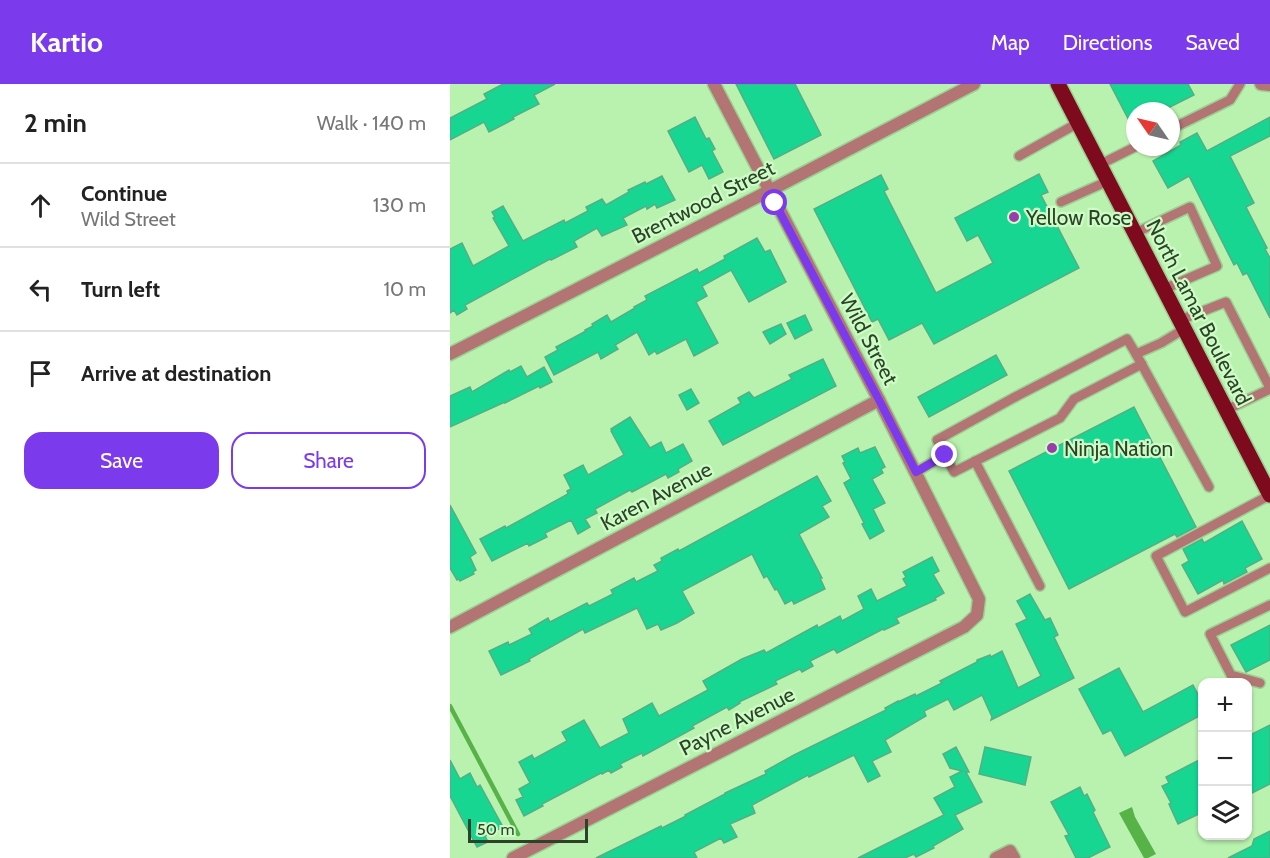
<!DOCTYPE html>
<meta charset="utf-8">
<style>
:root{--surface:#fff;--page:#f2f2f2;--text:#222;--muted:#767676;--line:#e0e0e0;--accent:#7c3aed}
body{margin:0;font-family:Cabin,sans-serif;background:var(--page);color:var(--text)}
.controls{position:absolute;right:18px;bottom:18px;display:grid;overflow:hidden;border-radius:12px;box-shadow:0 2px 4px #0004}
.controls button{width:54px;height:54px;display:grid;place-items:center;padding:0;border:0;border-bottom:2px solid var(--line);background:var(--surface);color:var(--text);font:30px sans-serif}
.compass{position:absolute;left:676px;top:18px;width:54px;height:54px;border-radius:50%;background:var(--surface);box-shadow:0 2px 4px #0004;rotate:304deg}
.scale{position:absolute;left:18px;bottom:15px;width:120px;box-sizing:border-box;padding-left:6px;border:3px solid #2c4328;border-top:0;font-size:16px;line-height:21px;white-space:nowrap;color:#2c4328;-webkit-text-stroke:4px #cefcc6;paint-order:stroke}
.stop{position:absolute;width:18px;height:18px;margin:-14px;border:4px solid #7c3aed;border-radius:50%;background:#fff}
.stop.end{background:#7c3aed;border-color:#fff;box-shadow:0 2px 6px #0008}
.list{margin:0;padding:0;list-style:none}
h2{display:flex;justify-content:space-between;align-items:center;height:78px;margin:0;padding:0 24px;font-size:26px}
h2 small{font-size:20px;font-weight:400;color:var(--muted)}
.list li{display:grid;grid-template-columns:39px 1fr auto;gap:18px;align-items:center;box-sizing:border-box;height:84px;padding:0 24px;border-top:2px solid var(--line)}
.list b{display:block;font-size:22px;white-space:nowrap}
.list p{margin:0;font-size:20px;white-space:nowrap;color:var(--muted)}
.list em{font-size:20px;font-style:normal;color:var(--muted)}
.actions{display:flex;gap:12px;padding:18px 24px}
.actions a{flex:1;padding:14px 0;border:2px solid var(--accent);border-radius:18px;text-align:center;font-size:21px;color:var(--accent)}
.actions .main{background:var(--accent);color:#fff}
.icon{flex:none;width:33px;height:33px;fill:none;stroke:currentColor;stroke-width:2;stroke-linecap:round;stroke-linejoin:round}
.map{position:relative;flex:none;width:820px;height:774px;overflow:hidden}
header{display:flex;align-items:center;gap:36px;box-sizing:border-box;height:84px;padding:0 30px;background:var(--accent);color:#fff}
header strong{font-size:28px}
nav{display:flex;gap:33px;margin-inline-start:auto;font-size:21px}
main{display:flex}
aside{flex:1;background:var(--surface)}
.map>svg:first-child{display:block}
</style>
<header>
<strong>Kartio</strong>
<nav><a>Map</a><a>Directions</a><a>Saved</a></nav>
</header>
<main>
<aside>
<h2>2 min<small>Walk · 140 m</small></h2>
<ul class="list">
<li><svg class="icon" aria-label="ahead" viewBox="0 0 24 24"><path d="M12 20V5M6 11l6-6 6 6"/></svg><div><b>Continue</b><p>Wild Street</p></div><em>130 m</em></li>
<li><svg class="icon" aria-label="left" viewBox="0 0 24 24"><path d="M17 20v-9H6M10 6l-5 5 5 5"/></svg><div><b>Turn left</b></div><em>10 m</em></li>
<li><svg class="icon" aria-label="arrive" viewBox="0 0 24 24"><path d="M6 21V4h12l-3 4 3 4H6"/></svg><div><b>Arrive at destination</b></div></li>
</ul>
<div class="actions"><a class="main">Save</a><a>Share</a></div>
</aside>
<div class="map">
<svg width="820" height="774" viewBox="0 0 820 774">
<rect width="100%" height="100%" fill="#b9f2af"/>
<path fill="#57b348" d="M682 723 685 733 706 770 698 774H694L669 729Z"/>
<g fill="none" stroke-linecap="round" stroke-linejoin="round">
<path stroke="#57b348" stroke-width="4.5" d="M0 622 68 750"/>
</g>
<g fill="#16d692" stroke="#55ae84" stroke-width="1.5">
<path d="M53 0H105L84 11 89 20 63 33 64 35 39 48 34 38 0 56V34L37 15 34 10Z"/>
<path d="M286 0H345L371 51 324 75Z"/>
<path d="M660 0H738L744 11 712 27H685V48Z"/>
<path d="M245 33 256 55 259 54 265 65 262 67 273 88 259 95 252 81 239 88 218 47Z"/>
<path d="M820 33V52L780 72 804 119 796 123 817 164 815 165 820 174V234L797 189 793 191 787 179 784 181 739 92 718 104 703 77 731 61 730 58 747 49 757 67Z"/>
<path d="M589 90 598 108 591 111 629 184 484 260 472 239 439 256 428 235 422 238 364 125 431 91 438 105 434 107 486 209 543 179 528 151 517 157 505 134Z"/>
<path d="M212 92 225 116 207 124 205 120 197 125 196 122 173 134 177 141 152 152 147 144 124 157 127 163 101 176 100 175 15 221 17 225 7 231 4 226 0 229V165L12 159 23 182 59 162 43 134 45 133 42 128 53 122 73 157 114 136 115 139 138 127 136 123 152 115 156 121 179 108 178 106 195 98 196 100Z"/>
<path d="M307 154 315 168 320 166 336 198 299 218 281 186 252 202 257 212 246 218 268 259 244 272 236 255 207 270 205 267 199 271 187 248 165 261 168 265 151 275 148 268 104 291 95 273 108 266 106 263 136 247 135 246 143 242 142 240 157 231 161 238 185 224 184 223 197 216 195 212 247 185 249 189 275 175 274 172Z"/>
<path d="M355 231 362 246 345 255 337 239Z"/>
<path d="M331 240 336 250 320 260 313 248Z"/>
<path d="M546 271 557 291 479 333 468 313Z"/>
<path d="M373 275 386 302 273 361 259 337 291 319 288 314 299 308 304 314 342 295 339 291Z"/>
<path d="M71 282 77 293 94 283 102 298 90 304 89 302 55 319V318L0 343V312L20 303 22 308 59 286 60 288Z"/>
<path d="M241 305 249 319 237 326 229 311Z"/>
<path d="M684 323 746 443 727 453 725 450 619 505 559 387Z"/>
<path d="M180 333 200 364 211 358 216 369 233 360 242 377 228 385 229 388 218 394 216 390 182 408 180 406 145 425 147 429 135 435 140 443 128 450 121 436 95 449 97 453 79 462 78 459 42 477 30 455 55 442 56 444 118 410 117 407 121 405 114 391 133 381 138 391 174 371 161 347 162 346 161 345Z"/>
<path d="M425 363 435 383 431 385 433 389 422 395 435 419 423 425 434 447 420 455 412 440 414 439 394 399 401 395 393 379 395 378 392 372 408 364 410 369Z"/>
<path d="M367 392 381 417 372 422 379 433 349 450 372 494H370L375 505 344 520 342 516 335 520 327 505 325 506 317 492 314 494 302 470 232 507 244 529 227 539 211 546 208 540 197 545 187 524 135 549 133 545 79 575 80 577 51 591 39 567 58 558 59 561 82 550 79 545 98 534 100 538 137 519 139 522 163 510 161 506 184 494 186 498 208 487 204 481 212 477 211 474 228 465 229 467Z"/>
<path d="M0 421 26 469 20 473 26 486 23 488 24 490 10 497 9 495 7 496 0 484Z"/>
<path d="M792 437 812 475 795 484 797 488 774 500 773 496 748 510 732 481 739 477 733 465 752 455 754 459Z"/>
<path d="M482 473 489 487 483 490 494 509 485 514 486 516 446 534 449 539 434 546 433 545 387 569 384 565 360 577 363 582 352 588 350 585 325 597 327 600 289 618 290 619 279 626 277 623 242 642 244 644 193 672 192 669 170 680 172 683 161 689 159 686 152 690 151 689 92 720 93 722 74 732 66 716 73 713 69 705 80 699 69 678 82 671 84 675 117 657 112 648 134 636 150 664 179 649 173 635 202 619 209 632 258 606 253 597 292 575 314 566 316 569 367 541 368 544 390 532 392 537 414 525 408 512 421 505 427 517 457 502 453 495 456 493 453 488Z"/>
<path d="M580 510 595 536 600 534 608 551 604 553 624 594 541 636 542 633 532 611 504 626 498 615 474 627 476 632 435 656 441 668 422 677 430 692 418 698 404 671 359 693 358 691 302 721 305 729 280 740 287 753 274 759 271 754 244 768 247 774H146L211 742 212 744 236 732 235 731 275 710V709L316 690 315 687 344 671 436 626 435 624 448 617V618L465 610 466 612 492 599 490 597 527 578V576L540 571 541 573 552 567 568 604 591 592 566 540 577 535 567 517Z"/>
<path d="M820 541V576L796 588 781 561Z"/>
<path d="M669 584 693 628 743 601 753 620V630L675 672 661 646 653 650 629 605Z"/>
<path d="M820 641V700L798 711V652Z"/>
<path d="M506 663 519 688H516L532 718 505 731 513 745 483 762 484 764 466 773 464 770 455 774H408L494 731 484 714 505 703 500 693 512 687 500 684 493 670Z"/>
<path d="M535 663 581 673 575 701 529 690Z"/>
<path d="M753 674V728L728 740 719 720 721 719 712 702 719 699 716 693Z"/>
<path d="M0 676 10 695 20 689 27 703 30 701 53 743 35 752 38 758 27 763 0 712Z"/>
<path d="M630 703 634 712 637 710 645 726 643 728 660 763 638 774H626L615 752 619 751 601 718Z"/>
<path d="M820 747V774H778L802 762 804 755Z"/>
</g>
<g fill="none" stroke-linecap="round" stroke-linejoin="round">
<g stroke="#9dcf94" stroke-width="12">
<g id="lane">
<path d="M721 45 780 16 790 0"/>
<path d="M569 72 628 39"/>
<path d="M649 81 685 63"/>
<path d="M611 118 658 97"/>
<path d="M685 149 740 123 767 182 714 205"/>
<path d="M730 236 776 218 820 304"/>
<path d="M686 270 711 259 734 245"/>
<path d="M692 280 624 315 610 334 504 388 487 356 567 312 677 255 686 270 759 403"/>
<path d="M776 326 820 305"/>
<path d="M525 377 590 502"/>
<path d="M466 388 495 371"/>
<path d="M820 411 706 472 735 528 820 484"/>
<path d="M810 599 781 591 760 550 820 521"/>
</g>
</g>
<g stroke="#9dcf94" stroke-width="15">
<g id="street">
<path d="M811 0 820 1"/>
<path d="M0 270 319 107 524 0"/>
<path d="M0 543 429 316"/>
<path d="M63 774 514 543 527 531 529 515 429 316 264 0"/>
<path d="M546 774 560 767 564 774"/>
</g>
</g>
<g stroke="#9dcf94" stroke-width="18">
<path id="primary" d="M608 0 820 411"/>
</g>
<use href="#lane" stroke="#b27574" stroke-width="9"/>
<use href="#street" stroke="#b27574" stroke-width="12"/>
<use href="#primary" stroke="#7d0a1d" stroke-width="15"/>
</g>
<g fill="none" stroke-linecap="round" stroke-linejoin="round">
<path stroke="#7c3aed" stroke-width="8" d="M325 119 429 316 466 388 495 371"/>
</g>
<g fill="#983da9" stroke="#cefcc6" stroke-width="2">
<circle cx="564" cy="133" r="6"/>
<circle cx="602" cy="364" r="6"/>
</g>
<g text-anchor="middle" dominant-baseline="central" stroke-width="4.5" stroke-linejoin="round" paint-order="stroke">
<g font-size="21" fill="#2c4328" stroke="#cefcc6">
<text transform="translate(253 118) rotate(-27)">Brentwood Street</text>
<text transform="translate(749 228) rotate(63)">North Lamar Boulevard</text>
<text transform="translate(419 255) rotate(62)">Wild Street</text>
<text transform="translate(206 412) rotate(-28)">Karen Avenue</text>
<text transform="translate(287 637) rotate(-27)">Payne Avenue</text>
</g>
<g font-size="21" fill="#2c4328" stroke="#cefcc6" text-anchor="start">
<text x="576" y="133">Yellow Rose</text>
<text x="614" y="364">Ninja Nation</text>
</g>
</g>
</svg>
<div class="controls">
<button>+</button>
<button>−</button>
<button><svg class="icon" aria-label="layers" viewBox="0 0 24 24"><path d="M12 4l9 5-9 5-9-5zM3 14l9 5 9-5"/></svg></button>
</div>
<svg class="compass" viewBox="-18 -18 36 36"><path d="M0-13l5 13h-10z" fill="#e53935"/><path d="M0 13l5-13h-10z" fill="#767676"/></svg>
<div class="scale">50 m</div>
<div class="stop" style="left:325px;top:119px"></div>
<div class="stop end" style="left:495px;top:371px"></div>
</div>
</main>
